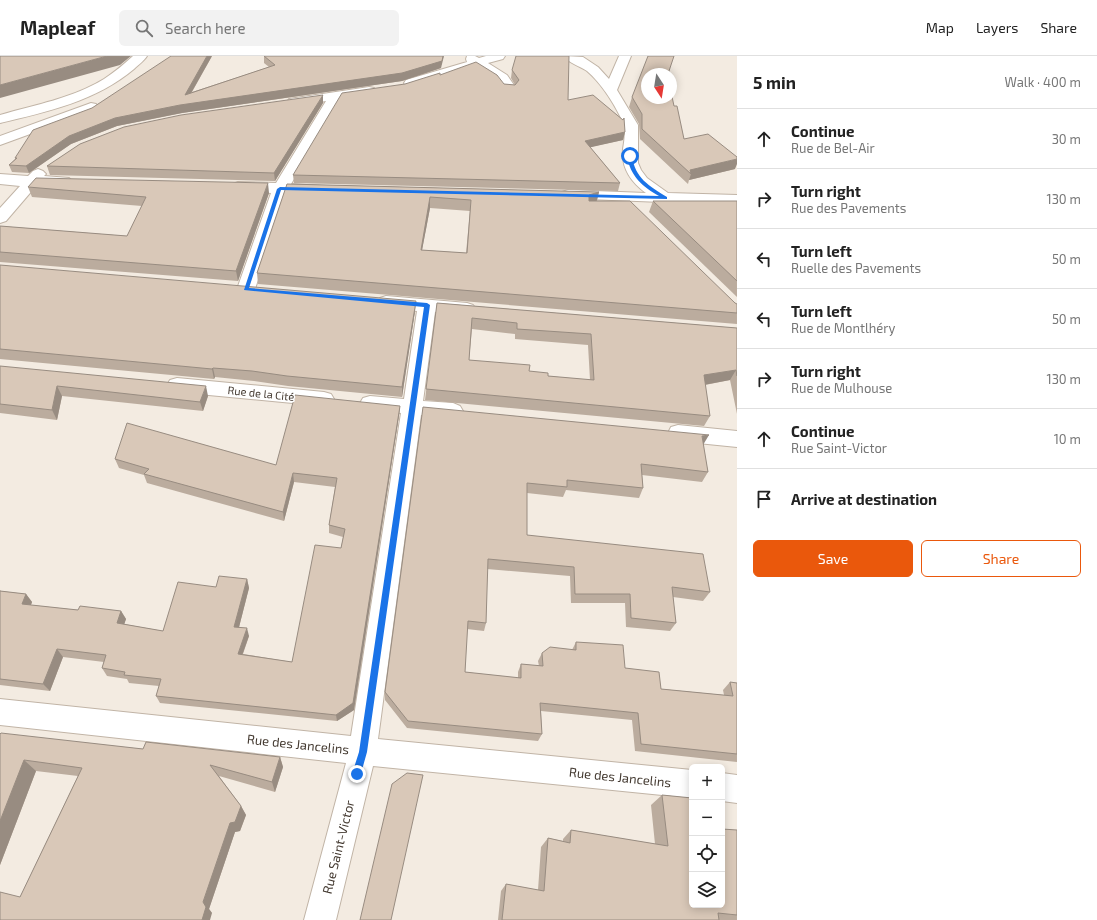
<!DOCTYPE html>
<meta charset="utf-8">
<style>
:root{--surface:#fff;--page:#f2f2f2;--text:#222;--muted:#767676;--line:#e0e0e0;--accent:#ea580c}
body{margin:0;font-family:"Exo 2",sans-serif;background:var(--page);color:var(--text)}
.controls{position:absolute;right:12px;bottom:12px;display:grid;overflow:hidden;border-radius:6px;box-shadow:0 2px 10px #0003}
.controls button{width:36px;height:36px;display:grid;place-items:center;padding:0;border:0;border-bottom:1px solid var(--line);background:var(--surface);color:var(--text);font:20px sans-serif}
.compass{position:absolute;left:641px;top:12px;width:36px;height:36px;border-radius:50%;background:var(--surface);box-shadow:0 2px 10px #0003;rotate:168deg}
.stop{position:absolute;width:12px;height:12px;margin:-9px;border:3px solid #1a73e8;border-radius:50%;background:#fff}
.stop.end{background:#1a73e8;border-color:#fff;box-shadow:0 1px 4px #0008}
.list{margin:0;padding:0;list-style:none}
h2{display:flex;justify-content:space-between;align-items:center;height:52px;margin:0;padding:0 16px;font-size:17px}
h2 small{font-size:13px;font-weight:400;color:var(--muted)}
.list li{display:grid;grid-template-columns:26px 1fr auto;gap:12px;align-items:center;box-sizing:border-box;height:60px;padding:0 16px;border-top:1px solid var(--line)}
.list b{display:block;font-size:15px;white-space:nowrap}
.list p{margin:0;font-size:13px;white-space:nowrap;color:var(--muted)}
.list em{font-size:13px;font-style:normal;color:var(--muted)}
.actions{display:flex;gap:8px;padding:12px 16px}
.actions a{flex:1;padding:9px 0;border:1px solid var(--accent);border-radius:6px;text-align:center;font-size:14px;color:var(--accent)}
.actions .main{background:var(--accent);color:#fff}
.icon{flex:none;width:22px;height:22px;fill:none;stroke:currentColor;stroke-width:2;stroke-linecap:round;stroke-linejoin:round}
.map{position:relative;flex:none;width:737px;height:864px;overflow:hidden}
header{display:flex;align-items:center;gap:24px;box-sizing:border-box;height:56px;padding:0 20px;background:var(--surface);border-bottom:1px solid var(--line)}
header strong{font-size:19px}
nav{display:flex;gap:22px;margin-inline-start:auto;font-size:14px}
.search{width:280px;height:36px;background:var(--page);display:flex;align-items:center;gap:10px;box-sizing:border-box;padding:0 14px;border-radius:6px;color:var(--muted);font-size:15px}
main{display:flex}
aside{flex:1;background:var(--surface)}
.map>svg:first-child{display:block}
</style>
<header>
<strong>Mapleaf</strong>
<div class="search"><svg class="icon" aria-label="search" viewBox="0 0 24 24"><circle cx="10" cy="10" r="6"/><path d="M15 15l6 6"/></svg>Search here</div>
<nav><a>Map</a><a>Layers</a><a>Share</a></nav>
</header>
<main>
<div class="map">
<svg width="737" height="864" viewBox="0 0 737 864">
<rect width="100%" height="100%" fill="#f3ebe1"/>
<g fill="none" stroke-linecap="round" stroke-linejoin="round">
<g stroke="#c1b4a6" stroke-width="2">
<g id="minor">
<path d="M133 0H147C144 5 138 9 134 13 96 45 47 56 0 67V59C35 49 73 42 104 23 115 16 124 8 133 0Z"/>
<path d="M467 0H475L479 2 486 0H505L503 3 488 7 507 19 516 32 514 35H504L497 25 476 11 411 31 406 30 404 27 406 24 467 6 466 3Z"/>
<path d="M564 0 583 1 598 11 609 23 619 0H631L617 34 638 69V107L641 114 647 122 668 137 737 139V149L562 142 560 139 562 136 568 134 646 137C631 126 621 112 623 93 625 82 626 72 621 62 613 46 601 27 587 15 580 10 568 7 564 0Z"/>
<path d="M369 31 374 32 376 35 374 38 341 43 291 128 321 130 324 133 321 136 316 138 286 137 255 233 252 237 246 239 240 237 237 233 271 137 233 134 230 131 233 128 238 126 276 127 326 45 294 50 289 49 287 46 289 43Z"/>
<path d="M91 47 96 48 98 51 96 54 0 89V80Z"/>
<path d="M38 113 43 115 46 118 44 120 69 122 72 125 69 128 36 130 6 165 0 167V152L20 130 0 128V118L28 120 33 115Z"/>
<path d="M386 240 467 247 473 249 476 253 473 257 467 259 435 256 423 345 453 347 460 350 463 355 460 360 453 363 421 359 378 683 692 714V742L373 710 336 864H304L346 707 0 669V643L351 680 401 357 363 352 360 347 363 342 370 340 404 343 417 255 380 250 377 246 380 242Z"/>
<path d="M177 322 324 336 331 338 334 343 331 348 324 350 177 336 170 334 167 329 170 324Z"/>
<path d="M678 369 737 375V391L678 385 671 383 668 377 671 371Z"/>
<path d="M722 717 737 719V747L722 745Z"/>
</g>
</g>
<use href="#minor" fill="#fff" fill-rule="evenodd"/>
</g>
<g fill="#bbac9e" fill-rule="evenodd">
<path d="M212 0 192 36 269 11 264 7V0L441 12 402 25 182 57 117 70 71 88 29 117 12 116 9 109 15 103V102L92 52Z"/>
<path d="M512 14 568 44 625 76 623 84 590 91 620 127 618 135 294 127 293 119 405 28 440 19 504 28 515 29 511 22Z"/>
<path d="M647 18 674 50 684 83 735 113 689 124 688 128 640 83 639 68 629 51 632 41Z"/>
<path d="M323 47 275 125 50 119 47 110Z"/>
<path d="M287 128 599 136 597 145 735 247 737 248V268L258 228 257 217ZM430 152 470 155 466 197 422 194Z"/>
<path d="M28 131 269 137 238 225 0 206V170L127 180 142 150 32 141Z"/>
<path d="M653 145H737V241L649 156Z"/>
<path d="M0 209 415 255 402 341 288 330 254 325 215 321 214 323 0 303Z"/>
<path d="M437 247 737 272V358L730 324 705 329 710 360 704 370 425 344ZM472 273 515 278V283L588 289 590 324 548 320 529 315 469 304Z"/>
<path d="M0 310 208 340 203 355 62 340 57 364 0 357Z"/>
<path d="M400 350 399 359 354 654 337 665 160 647 156 640 159 630 129 627 127 623 107 620 102 612 104 606 63 601 50 635 0 629V534L1 535 26 538 32 546 31 549 78 554 121 555 126 563 124 568 163 575 216 531 247 523 249 532 239 571 249 580 243 598 292 606 341 492 343 481 329 477V469L335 431 294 426 284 465 147 427 144 419 119 412 115 403 276 409Z"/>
<path d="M423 351 703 389 708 416 702 426 642 419 643 432 639 442 566 434 563 441 527 437V479L710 536 703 545 673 541 676 567 670 575 626 571 625 547H571L570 520 487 513 486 567 484 575 467 573 465 616 518 622V616L521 608 539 610 538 605 542 597 572 594 576 586 625 612 661 633 724 639 723 634 730 626 737 627V706L635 695 632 664 541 655 542 678 538 685 407 672 385 644V636Z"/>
<path d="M0 678 143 693 280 701 283 711 275 736 219 720 241 750 246 759 240 775 235 776 209 853 212 857 20 841 78 720 36 715 0 809Z"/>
<path d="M662 739 692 849 737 774V864H498L501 835 506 828 538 834 541 791 548 782 563 785V783L571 774 655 788 651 749Z"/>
</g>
<g fill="#988c81">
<path d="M107 0H131L120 9 0 42V29Z"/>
<path d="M207 0H212L186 46 185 39Z"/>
<path d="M444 0 441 12 402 25 182 57 117 70 71 88 29 117 26 110 69 80 115 62 180 49Z"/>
<path d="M323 39V47L275 125 274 117Z"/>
<path d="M625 76 623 84 583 93 585 85Z"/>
<path d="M737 103V108L735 113 689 124 691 118 690 114Z"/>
<path d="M268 127 269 137 238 225 236 215Z"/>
<path d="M599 136 596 147 586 149 589 139Z"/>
<path d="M430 141V152L420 205 421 194Z"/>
<path d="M416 245 415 255 402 341V331Z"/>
<path d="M213 312 215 321 214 323 212 313Z"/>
<path d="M736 314 730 324 698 330 704 319Z"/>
<path d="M57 330 62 340 57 364 52 354Z"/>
<path d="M206 330 208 340 203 355 200 346Z"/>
<path d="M400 350 399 359 354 654 337 665 336 659Z"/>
<path d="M709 379 703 389 702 380Z"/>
<path d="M293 417 294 426 284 465 283 456Z"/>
<path d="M247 523 249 532 237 579 234 571Z"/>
<path d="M26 538 32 546 28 556 22 548Z"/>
<path d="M121 555 126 563 122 575 117 567Z"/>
<path d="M247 572 249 580 240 605 238 598Z"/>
<path d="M57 593 63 601 50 635 43 628Z"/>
<path d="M280 701 283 711 275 736 272 726Z"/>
<path d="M24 704 36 715 0 809V765Z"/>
<path d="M241 750 246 759 240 775 235 776 209 853 212 857 210 864H202L203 846 230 767Z"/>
</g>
<g fill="#d9c8b8" stroke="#988c81" fill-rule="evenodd">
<path d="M0 0H107L0 29Z"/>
<path d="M171 0H207L185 39 275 9 264 0H443L442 5 402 17 180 49 115 62 69 80 26 110 9 109 17 102H15L33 74 92 52Z"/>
<path d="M516 0H569L568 44 593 39 623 64 624 62 625 76 585 85 620 127 293 119 342 37 405 28 440 17V19L476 6 497 19 504 28 515 29 519 24 512 14Z"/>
<path d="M648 0H674L668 18H647V42H671V36L674 50H677L684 83 708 78 737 101V103L690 114 691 118 642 73V58L632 41Z"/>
<path d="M323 39 274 117 47 110 80 88 124 71 181 59Z"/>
<path d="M36 122 268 127 236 215 0 196V170L127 180 146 141 28 131Z"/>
<path d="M287 128 599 136 589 139V145H630L735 247 737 248V257L257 217ZM430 141 471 144 467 197 421 194Z"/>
<path d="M653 145H737V225Z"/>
<path d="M0 209 416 245 402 331 287 320 252 315 213 312 212 313 0 293Z"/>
<path d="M437 247 737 272V320L736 314 704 319 710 360 426 333ZM472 262 517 267V273L591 278 594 324 548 320V317L529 315 530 309 469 304Z"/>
<path d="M0 310 206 330 200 346 57 330 52 354 0 348Z"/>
<path d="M295 339 400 350 353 647 336 659 156 640 161 623 124 619 125 616 102 612 106 599 57 593 43 628 0 623V535L26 538 22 548 78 554 80 550 121 555 117 567 163 575 178 526 216 531 219 520 247 523 234 571 247 572 238 598 292 606 315 489 341 492 345 473 329 469 337 422 293 417 283 456 144 418 149 413 115 403 127 367 276 409Z"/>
<path d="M423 351 709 379 702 380 708 416 641 408 643 432 567 424V431L527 427V479L703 498 710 536 672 531 676 567 631 562 630 538H575L574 511 488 503 486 567 468 565 465 616 521 622V608L543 610 542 597 550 591 576 594V586L623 589 625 612 659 616 661 633 733 640 730 626 737 627V698L641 688 638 657 540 647 542 678 408 665 385 636Z"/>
<path d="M1 677 143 693 146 686 280 701 272 726 210 709 241 750 235 766 230 767 203 846 206 851 202 864H0V836L20 841 82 712 24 704 0 765V678Z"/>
<path d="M407 717 423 719 391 864H360L392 728Z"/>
<path d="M662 739 692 742V849H722V773L737 774V859L718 857 719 864H502L506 828 544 835 548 782 570 787 571 774 668 790Z"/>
</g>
<path fill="#1a73e8" d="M630 99 632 100C635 122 649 130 667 141V143L281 134 249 232 427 247 430 249 367 696 360 721 357 723 354 721 352 718 359 696 424 251 244 234 277 133 280 131 659 140C643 131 630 120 627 100Z"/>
<g text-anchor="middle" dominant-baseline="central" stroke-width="3" stroke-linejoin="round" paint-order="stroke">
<g font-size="11" fill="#443a31" stroke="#fff">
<text transform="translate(261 337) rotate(6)">Rue de la Cité</text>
</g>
<g font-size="13" fill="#443a31" stroke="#fff">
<text transform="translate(298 688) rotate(6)">Rue des Jancelins</text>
<text transform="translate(620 721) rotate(6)">Rue des Jancelins</text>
<text transform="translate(338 791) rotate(-76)">Rue Saint-Victor</text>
</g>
</g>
</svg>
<div class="controls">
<button>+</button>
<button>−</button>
<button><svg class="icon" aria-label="locate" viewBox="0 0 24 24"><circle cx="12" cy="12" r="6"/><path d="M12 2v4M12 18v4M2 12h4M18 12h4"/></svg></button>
<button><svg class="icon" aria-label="layers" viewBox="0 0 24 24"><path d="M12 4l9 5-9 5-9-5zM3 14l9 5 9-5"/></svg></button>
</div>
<svg class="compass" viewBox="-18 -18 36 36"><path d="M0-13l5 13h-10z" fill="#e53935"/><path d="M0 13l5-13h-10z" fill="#767676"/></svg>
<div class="stop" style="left:630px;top:100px"></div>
<div class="stop end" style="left:357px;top:718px"></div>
</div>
<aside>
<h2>5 min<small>Walk · 400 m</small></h2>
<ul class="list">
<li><svg class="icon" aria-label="ahead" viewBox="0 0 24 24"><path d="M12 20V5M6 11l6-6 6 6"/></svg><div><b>Continue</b><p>Rue de Bel-Air</p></div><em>30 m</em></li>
<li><svg class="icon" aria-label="right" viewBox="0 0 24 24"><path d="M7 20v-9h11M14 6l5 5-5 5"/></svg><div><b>Turn right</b><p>Rue des Pavements</p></div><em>130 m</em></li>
<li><svg class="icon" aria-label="left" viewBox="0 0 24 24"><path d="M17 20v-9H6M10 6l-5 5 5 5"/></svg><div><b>Turn left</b><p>Ruelle des Pavements</p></div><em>50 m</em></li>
<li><svg class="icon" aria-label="left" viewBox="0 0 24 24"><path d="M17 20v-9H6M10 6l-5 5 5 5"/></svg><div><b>Turn left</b><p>Rue de Montlhéry</p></div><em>50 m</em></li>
<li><svg class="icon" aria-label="right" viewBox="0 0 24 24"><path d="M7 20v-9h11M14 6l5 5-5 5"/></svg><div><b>Turn right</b><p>Rue de Mulhouse</p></div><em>130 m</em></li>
<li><svg class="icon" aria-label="ahead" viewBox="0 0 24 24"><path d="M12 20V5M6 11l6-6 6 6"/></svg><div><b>Continue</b><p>Rue Saint-Victor</p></div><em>10 m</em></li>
<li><svg class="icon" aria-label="arrive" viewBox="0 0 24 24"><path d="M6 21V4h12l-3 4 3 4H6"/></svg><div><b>Arrive at destination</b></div></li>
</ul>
<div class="actions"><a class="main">Save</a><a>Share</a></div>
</aside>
</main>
